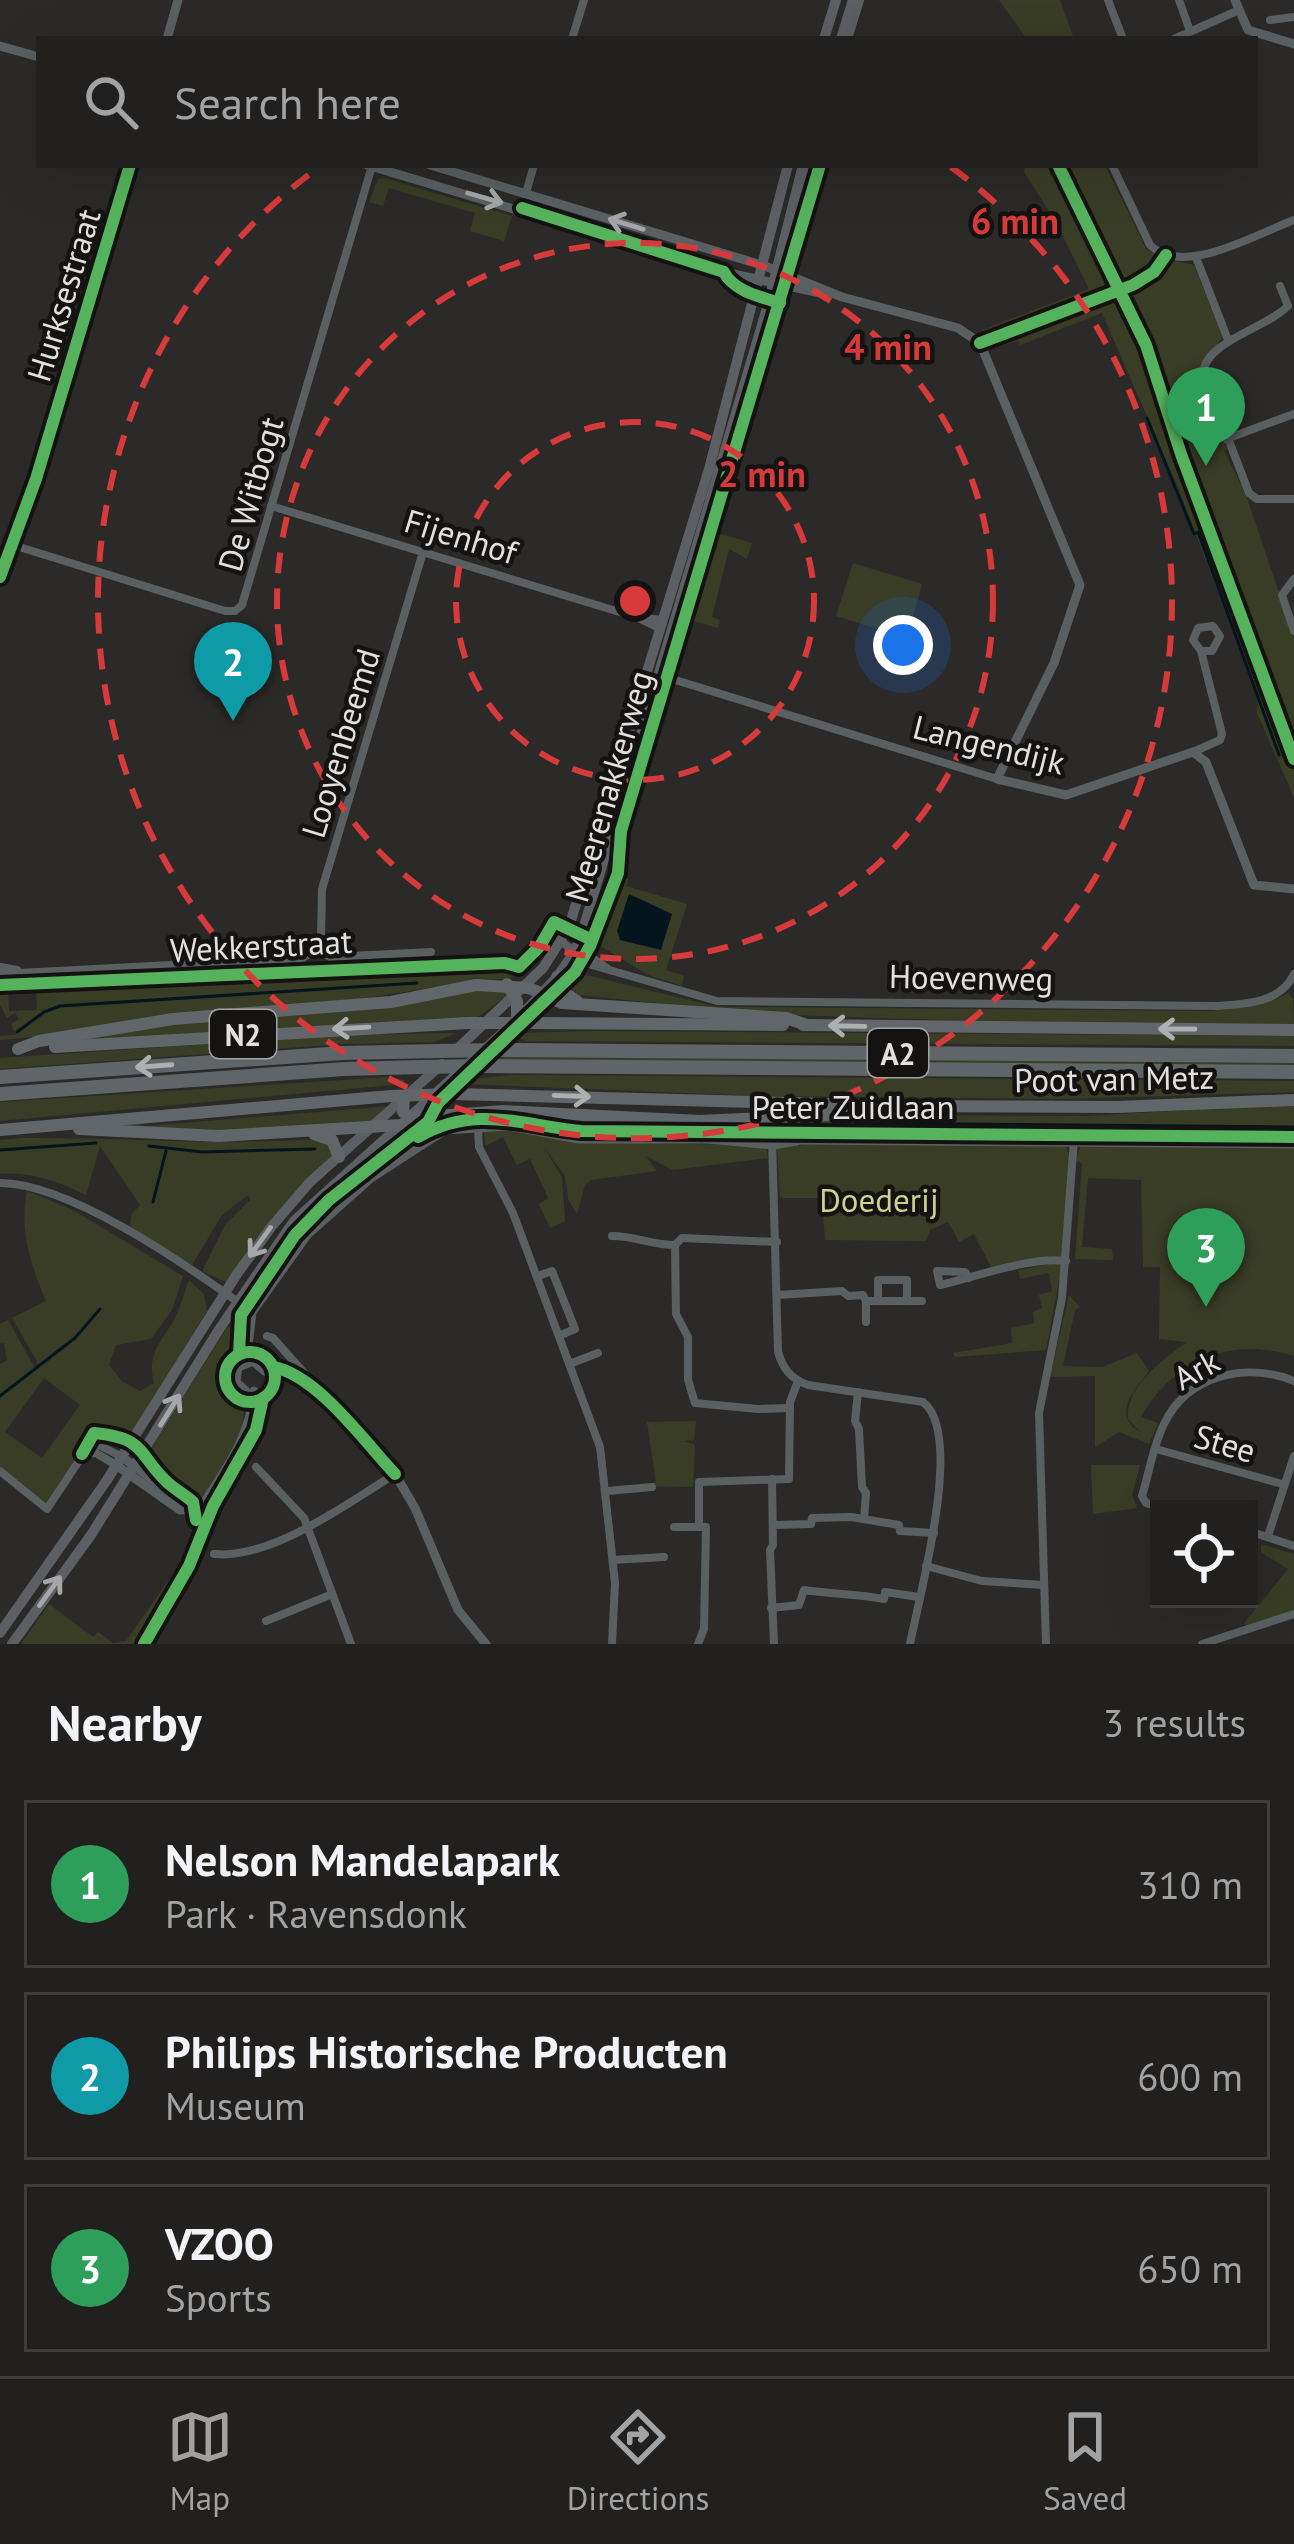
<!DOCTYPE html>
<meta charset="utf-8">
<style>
:root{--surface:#21201e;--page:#2d2d2b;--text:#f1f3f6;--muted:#a2a3a4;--line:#3e3e3c;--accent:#a2a19f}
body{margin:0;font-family:"PT Sans",sans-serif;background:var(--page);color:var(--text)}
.controls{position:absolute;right:36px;bottom:36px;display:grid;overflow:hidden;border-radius:0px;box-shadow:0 12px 48px #0002}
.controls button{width:108px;height:108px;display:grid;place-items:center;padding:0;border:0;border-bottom:3px solid var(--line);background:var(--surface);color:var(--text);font:60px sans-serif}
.you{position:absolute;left:903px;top:645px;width:42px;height:42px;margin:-30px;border:9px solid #fff;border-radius:50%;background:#1a73e8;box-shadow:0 0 0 18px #1a73e833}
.badge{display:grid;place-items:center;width:78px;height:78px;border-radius:50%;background:var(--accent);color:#fff;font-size:39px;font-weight:700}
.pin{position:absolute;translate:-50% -99px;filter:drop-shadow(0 3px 6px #0008)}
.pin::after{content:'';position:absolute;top:63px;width:42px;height:36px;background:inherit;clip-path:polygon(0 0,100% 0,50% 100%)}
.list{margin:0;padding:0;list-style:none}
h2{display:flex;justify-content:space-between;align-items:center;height:156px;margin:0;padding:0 48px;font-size:51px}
h2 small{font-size:39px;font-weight:400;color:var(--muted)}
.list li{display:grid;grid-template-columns:78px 1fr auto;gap:36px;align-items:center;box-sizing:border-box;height:168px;margin:0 24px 24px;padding:0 24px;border:3px solid var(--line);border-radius:0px}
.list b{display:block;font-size:45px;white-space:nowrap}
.list p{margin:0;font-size:39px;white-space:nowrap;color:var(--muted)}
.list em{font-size:39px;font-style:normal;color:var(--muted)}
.icon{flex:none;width:66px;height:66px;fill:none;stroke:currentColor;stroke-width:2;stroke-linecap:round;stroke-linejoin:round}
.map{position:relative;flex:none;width:1294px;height:1644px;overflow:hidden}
.search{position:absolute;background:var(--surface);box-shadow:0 12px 48px #0002;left:36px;right:36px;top:36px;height:132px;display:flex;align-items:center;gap:30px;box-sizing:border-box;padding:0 42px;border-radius:0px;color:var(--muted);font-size:45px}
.sheet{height:732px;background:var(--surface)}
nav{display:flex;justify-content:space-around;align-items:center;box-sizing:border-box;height:168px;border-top:3px solid var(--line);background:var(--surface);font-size:33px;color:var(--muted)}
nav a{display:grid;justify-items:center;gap:6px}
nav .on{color:var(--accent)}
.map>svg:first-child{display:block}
</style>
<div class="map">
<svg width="1294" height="1644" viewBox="0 0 1294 1644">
<rect width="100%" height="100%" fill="#2c2a28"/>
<g fill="#3a3d25" fill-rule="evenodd">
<path d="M999 0H1060L1074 39H1027Z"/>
<path d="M1026 165H1105L1146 249 1160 257 1194 265 1223 338 1204 358 1198 374 1227 449 1224 451 1246 495 1294 637V797L1257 713 1258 698 1180 492 1102 313 1020 345 1018 341 994 348 991 343 1104 300 1100 295 987 337 982 330 1089 289 1056 222 1024 172Z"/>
<path d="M384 178 512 216 504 241 470 231 475 213 389 188 383 206 369 202 378 179Z"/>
<path d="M714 532 752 543 747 559 729 549 712 617 720 620 718 628 687 619Z"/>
<path d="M853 563 922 584 907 638 836 616Z"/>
<path d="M620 877 628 879 626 886 687 904 666 970 684 976 682 986 648 975 602 947C597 924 609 898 620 877Z"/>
<path d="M506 966 523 967 524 971C508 983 490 977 471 981 315 1008 157 1027 0 1040V1036L16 1035 11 1024 19 1019 15 1013 7 1018 0 1005V989L18 986V989L8 991 9 1011 37 1010 36 988 31 986Z"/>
<path d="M582 974 718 1007 1213 1011 1277 999 1288 993 1293 998 1294 1024 1006 1022 759 1014 580 995 569 988Z"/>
<path d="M499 989 509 994 478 1017 62 1041 175 1021Z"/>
<path d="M589 1031 1283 1036H1294V1046L526 1041 517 1037 520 1033Z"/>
<path d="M457 1033 434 1042 343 1044 0 1069V1058L342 1035Z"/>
<path d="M498 1055 1294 1061V1067L491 1061Z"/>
<path d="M512 1075 1294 1081V1092L1064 1099 760 1096 468 1084 473 1079Z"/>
<path d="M389 1077 404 1080V1084L0 1121V1102Z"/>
<path d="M1294 1104V1134L577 1129 533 1119 477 1118 509 1114 1085 1116Z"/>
<path d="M391 1106 373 1124 185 1134 86 1127 156 1121 137 1125 145 1126Z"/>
<path d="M484 1130H522L560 1140 766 1146 768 1158 672 1170 646 1156 657 1171 591 1180 585 1185 577 1214 568 1199 565 1176 543 1146 562 1177 565 1221 550 1228 539 1204 548 1198 530 1159 517 1165 503 1137 485 1146Z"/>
<path d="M21 1138C120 1137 220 1146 319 1139L326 1140 333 1155 226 1282 203 1272 204 1267 225 1225 250 1200 248 1195 222 1215 192 1265 130 1227 131 1215 140 1205 100 1146 86 1195C59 1182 31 1171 0 1174V1140Z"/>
<path d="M843 1144 1066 1146 1070 1158 1062 1257 992 1269 974 1234 959 1242 948 1222 930 1230 926 1241 825 1240 822 1198H780L777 1146Z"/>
<path d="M1081 1146 1294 1148V1356C1231 1336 1173 1360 1141 1417L1158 1423 1149 1444 1119 1432 1095 1447V1376L1050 1377 1069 1295 1080 1307 1075 1310 1063 1366 1102 1367 1137 1353 1149 1371C1134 1391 1111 1414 1140 1432L1128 1419C1125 1387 1163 1359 1187 1342L1159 1339 1160 1267H1143L1141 1180 1088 1178 1082 1247 1112 1249 1113 1260 1075 1259 1082 1164 1075 1160Z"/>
<path d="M27 1191 71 1209 183 1276 172 1310 151 1339 116 1345 109 1365 123 1382 140 1391 154 1383C145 1348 168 1338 179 1309 183 1299 185 1290 189 1280L204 1294 207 1311 128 1440 92 1433 46 1503 0 1466V1364L7 1361 4 1343 0 1344V1324L8 1320 35 1368 39 1365 12 1318 46 1301C31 1265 19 1231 27 1191ZM44 1378 80 1405 42 1458 5 1432Z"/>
<path d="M1059 1262 1062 1264 1046 1350 955 1357 953 1353 1012 1343 1011 1328 1034 1323 1033 1312 1042 1308 1039 1295 1052 1291 1049 1273 1020 1279 1018 1270Z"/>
<path d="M228 1326 233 1330C232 1360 208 1387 244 1404L242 1430 208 1492 200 1498 190 1496 167 1479 164 1482 149 1472 143 1462Z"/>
<path d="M696 1421 694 1440 684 1441 695 1445 693 1487 643 1486 656 1482 647 1422Z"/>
<path d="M1091 1465H1140L1132 1495 1137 1508 1093 1514Z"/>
<path d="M1261 1544 1294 1554V1610L1247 1627 1244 1623 1288 1569 1261 1552Z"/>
<path d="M189 1551 188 1559 135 1644H21L49 1604 93 1637 98 1632 113 1643 126 1641Z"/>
</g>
<path fill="#04151e" d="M629 894 672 914 661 950 620 940 617 931Z"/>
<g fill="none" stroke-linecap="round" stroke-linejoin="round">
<g stroke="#04151e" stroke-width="3">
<path d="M1147 418 1194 534 1198 532 1279 755"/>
<path d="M17 1032 44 1012 60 1006 417 983"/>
<path d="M856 1123 1294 1127"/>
<path d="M149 1146 202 1152 315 1149"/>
<path d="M0 1150 96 1143"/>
<path d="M153 1202 166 1151"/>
<path d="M0 1396 75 1338 100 1309"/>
</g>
<g stroke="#5a5f62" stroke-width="8">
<path d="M1108 0 1123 39"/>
<path d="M1179 0 1190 31"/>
<path d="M1270 20 1294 17"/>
<path d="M572 39 584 0"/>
<path d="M848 39 860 0"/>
<path d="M1174 39 1239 10"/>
<path d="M1112 165 1150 245C1183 278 1256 234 1294 220"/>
<path d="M526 193 534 165"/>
<path d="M795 215 811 165"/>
<path d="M1197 260 1228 340"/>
<path d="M1280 286 1288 306C1265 329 1206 341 1203 373L1249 493 1257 499H1294"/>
<path d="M1226 439 1294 414"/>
<path d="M271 506 636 617 659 628"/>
<path d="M13 545 225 611H235L242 605 372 166"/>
<path d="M1294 579 1282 595 1294 631"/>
<path d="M636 617 661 620"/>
<path d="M659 675 997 779"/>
<path d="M1193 752 1220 740 1222 734 1201 651 1193 640 1198 628 1213 626 1220 636 1212 651H1201"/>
<path d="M562 942 592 965 717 1001 1217 1006C1246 1004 1281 1003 1294 974"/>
<path d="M575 946 607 968"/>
<path d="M316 949 321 937 322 889 423 552"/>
<path d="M316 949 330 957 431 952"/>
<path d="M0 967 17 970"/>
<path d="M0 974 303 958 316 949"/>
<path d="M478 1128 479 1147 513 1213 600 1447 615 1583 612 1644"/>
<path d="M772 1139 778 1352C783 1369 791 1379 808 1385L923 1402C965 1434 919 1596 910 1644"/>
<path d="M0 1183C68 1183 182 1262 238 1302"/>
<path d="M612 1236C636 1236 652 1245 675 1245L682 1238 777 1242"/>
<path d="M675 1245 676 1314 688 1337V1380L695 1403 758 1409 790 1408"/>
<path d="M538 1276 552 1271 575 1329 561 1335"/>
<path d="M969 1278 965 1272 937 1271 940 1285C975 1277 1032 1256 1066 1261"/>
<path d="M778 1295 842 1291 848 1296 863 1295 866 1301H922"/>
<path d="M878 1301V1280H907V1301"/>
<path d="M866 1322V1301"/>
<path d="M267 1336 273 1338 305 1374V1380"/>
<path d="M572 1363 598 1353"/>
<path d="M858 1392 855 1421 859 1429 862 1487 866 1493 864 1519"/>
<path d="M1156 1449 1282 1484"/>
<path d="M84 1454 96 1453 116 1465"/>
<path d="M256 1467 304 1518 351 1644"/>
<path d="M0 1471 47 1509 88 1447 99 1445 122 1457"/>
<path d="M772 1479 773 1545 770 1550 774 1644"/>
<path d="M607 1491 652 1487"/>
<path d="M1170 1509 1146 1503 1142 1496C1149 1473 1153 1446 1164 1424 1188 1374 1247 1362 1294 1381"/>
<path d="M773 1525 811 1524 812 1518 851 1517 899 1525 900 1531 934 1533"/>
<path d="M674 1527H699"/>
<path d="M1249 1531 1294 1546"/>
<path d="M1268 1536 1294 1456"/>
<path d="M214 1554C271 1560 348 1503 395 1474"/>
<path d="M613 1560 664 1557"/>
<path d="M926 1566 982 1581 1044 1585"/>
<path d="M771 1608 799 1605 804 1590C831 1594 857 1594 884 1599L885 1592 919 1597"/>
<path d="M266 1621 330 1595"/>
<path d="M698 1644 704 1629 706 1527H699V1482L789 1479 790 1402 798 1381"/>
<path d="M1046 1644 1039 1413 1062 1298 1074 1139"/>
<path d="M1202 1644 1294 1614"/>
</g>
<g stroke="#5a5f62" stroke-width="9">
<path d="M1235 0 1248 30 1294 44"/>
<path d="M167 39 178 0"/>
<path d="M0 46 39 57"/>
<path d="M367 165 724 272 825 294"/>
<path d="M430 165 765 266 842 297 958 328 980 343 1080 585 1054 663 997 779 1066 795 1193 752 1206 762 1254 885 1294 889"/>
<path d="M0 577 36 479 130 165"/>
<path d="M792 1140 1294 1144"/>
<path d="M246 1362 252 1312 307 1235 371 1178 445 1130 510 1126 578 1139H708L773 1145 797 1141"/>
<path d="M265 1371 305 1380 395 1474 415 1508 458 1610 486 1644"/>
<path d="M246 1391 236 1382 238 1367 253 1361 265 1371"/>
<path d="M122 1457C145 1473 176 1504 205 1501"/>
<path d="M116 1465 180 1510 200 1509C224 1472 251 1436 254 1391"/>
</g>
<g stroke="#5c6064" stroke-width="10">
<path d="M824 39 836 0"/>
<path d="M841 39 853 0"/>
<path d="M455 1051 543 968 569 927 709 469 788 165"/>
<path d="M0 1633 107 1480 237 1274 272 1226 310 1182 442 1064"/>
<path d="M12 1644 91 1535 220 1328 294 1221 517 1020 557 977 578 947 767 308 803 165"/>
</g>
<g stroke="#61666a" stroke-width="12">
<path d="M557 977 562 991 577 1001"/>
<path d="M507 984 517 1001V1020"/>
<path d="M530 1023 783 1025"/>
<path d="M803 1025 1294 1030"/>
<path d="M55 1047 468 1023"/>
<path d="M18 1049 39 1041 173 1019 391 1002 476 985 529 988 562 1003 786 1018 807 1025"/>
<path d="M455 1094 904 1106 1117 1107 1294 1100"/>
<path d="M404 1099 403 1112 410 1118 504 1111 700 1121 868 1113"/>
<path d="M79 1129 219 1136 401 1125"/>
<path d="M0 1130 391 1096"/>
<path d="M314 1134 332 1140 339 1157"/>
</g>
<g stroke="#5f6568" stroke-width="14">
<path d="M501 1050 1294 1056"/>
<path d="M485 1066 1294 1072"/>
<path d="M0 1077 343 1053 438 1051"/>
<path d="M0 1094 344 1069 421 1067"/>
</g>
<g stroke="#61666a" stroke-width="12">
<path d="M468 1023H530"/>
<path d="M391 1096 455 1094"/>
</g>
<g stroke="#5f6568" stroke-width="14">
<path d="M438 1051 501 1050"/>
<path d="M421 1067 485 1066"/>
</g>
<g stroke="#141312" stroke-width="20">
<g id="cycleway">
<path d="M1058 165 1146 345 1181 454 1294 759"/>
<path d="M522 208 724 272C733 291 761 297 780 303"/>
<path d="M980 343 1133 285 1154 272 1166 255"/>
<path d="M0 577 36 479 130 165"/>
<path d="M0 985 505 963 519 967 540 946 554 922 592 940"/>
<path d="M418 1137C475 1104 521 1125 581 1131L1294 1137"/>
<circle cx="250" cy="1377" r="25"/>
<path d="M239 1354 241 1315 295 1235 329 1200 428 1122 438 1103 575 972 590 946 618 873 621 831 820 165"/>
<path d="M273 1367C317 1375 364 1441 395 1474"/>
<path d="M82 1454 94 1433C147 1438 137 1454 168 1483 176 1490 185 1495 193 1502L196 1520"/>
<path d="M144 1644 189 1566 213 1506 256 1430 263 1398"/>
</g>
</g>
<use href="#cycleway" stroke="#56b35d" stroke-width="12"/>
</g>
<defs><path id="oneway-shaft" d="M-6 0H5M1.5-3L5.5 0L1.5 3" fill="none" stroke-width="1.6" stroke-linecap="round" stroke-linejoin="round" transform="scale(3)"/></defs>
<g stroke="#a5a6a7">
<use href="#oneway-shaft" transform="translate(485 198) rotate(16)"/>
<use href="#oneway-shaft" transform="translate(626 224) rotate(-163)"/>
</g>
<g stroke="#aeb0b0">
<use href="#oneway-shaft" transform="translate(847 1026) rotate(-179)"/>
<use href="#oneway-shaft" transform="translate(351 1028) rotate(177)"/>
<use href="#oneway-shaft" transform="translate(1177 1029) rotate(-180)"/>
<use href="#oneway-shaft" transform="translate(572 1096) rotate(2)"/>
</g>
<use stroke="#aeafaf" href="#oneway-shaft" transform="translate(154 1066) rotate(176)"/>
<g stroke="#a6a7a8">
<use href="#oneway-shaft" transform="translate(260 1242) rotate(126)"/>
<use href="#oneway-shaft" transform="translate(170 1410) rotate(-58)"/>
<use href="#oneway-shaft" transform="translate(50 1591) rotate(-54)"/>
</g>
<g fill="none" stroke="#d73a3a" stroke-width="6" stroke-dasharray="21 15">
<circle cx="635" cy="601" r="179"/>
<circle cx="635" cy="601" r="358"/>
<path d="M951 167A537 537 0 1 1 319 167"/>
</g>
<g text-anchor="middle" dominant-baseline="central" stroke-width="9" stroke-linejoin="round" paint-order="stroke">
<g fill="#141312" stroke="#a4a3a2" stroke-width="3">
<rect x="210" y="1010" width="66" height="48" rx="9"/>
<rect x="868" y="1029" width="60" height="48" rx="9"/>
</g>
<g font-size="30" font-weight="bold" fill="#e2e1df">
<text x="243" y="1034">N2</text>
<text x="898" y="1053">A2</text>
</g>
<g font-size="33" fill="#e2e1df" stroke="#141312">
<text transform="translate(63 295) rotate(-73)">Hurksestraat</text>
<text transform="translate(250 494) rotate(-74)">De Witbogt</text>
<text transform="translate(461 536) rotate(17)">Fijenhof</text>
<text transform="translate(340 743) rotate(-73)">Looyenbeemd</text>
<text transform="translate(989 744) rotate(14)">Langendijk</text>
<text transform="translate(608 786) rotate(-74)">Meerenakkerweg</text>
<text transform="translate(261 945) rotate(-3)">Wekkerstraat</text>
<text transform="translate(971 977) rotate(1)">Hoevenweg</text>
<text transform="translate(1114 1078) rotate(-1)">Poot van Metz</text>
<text x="853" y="1106">Peter Zuidlaan</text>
<text transform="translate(1196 1369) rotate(-29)">Ark</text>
<text transform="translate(1225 1443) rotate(16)">Stee</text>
</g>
<g font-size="33" fill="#c8d48f" stroke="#141312">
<text x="879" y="1199">Doederij</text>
</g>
</g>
<circle cx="635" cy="601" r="18" fill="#d73a3a" stroke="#141312" stroke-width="6"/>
<g font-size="36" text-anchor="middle" font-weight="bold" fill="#d73a3a" stroke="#141312" stroke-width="9" stroke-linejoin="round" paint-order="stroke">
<text x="1015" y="234">6 min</text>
<text x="888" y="360">4 min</text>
<text x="762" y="487">2 min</text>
</g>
</svg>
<div class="controls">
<button><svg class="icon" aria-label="locate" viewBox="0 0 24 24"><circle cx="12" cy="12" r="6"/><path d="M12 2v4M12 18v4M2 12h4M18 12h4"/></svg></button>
</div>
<div class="you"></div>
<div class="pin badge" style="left:1206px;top:466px;background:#2e9e5b">1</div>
<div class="pin badge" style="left:233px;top:721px;background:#0f9aa8">2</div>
<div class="pin badge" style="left:1206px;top:1307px;background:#2e9e5b">3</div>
<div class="search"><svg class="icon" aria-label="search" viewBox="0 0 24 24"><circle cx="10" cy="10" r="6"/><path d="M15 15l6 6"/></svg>Search here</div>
</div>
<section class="sheet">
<h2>Nearby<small>3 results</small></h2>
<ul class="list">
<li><span class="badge" style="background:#2e9e5b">1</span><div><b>Nelson Mandelapark</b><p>Park · Ravensdonk</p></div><em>310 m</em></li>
<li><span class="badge" style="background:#0f9aa8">2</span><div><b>Philips Historische Producten</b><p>Museum</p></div><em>600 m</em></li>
<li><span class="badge" style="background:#2e9e5b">3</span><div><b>VZOO</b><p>Sports</p></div><em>650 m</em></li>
</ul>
</section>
<nav>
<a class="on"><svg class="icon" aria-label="map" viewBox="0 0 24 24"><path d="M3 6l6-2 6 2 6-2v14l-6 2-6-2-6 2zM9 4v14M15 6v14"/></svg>Map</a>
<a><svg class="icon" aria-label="directions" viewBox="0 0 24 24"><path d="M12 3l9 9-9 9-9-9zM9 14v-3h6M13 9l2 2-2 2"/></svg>Directions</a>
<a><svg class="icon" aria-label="saved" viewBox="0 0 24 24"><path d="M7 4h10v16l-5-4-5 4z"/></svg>Saved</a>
</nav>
